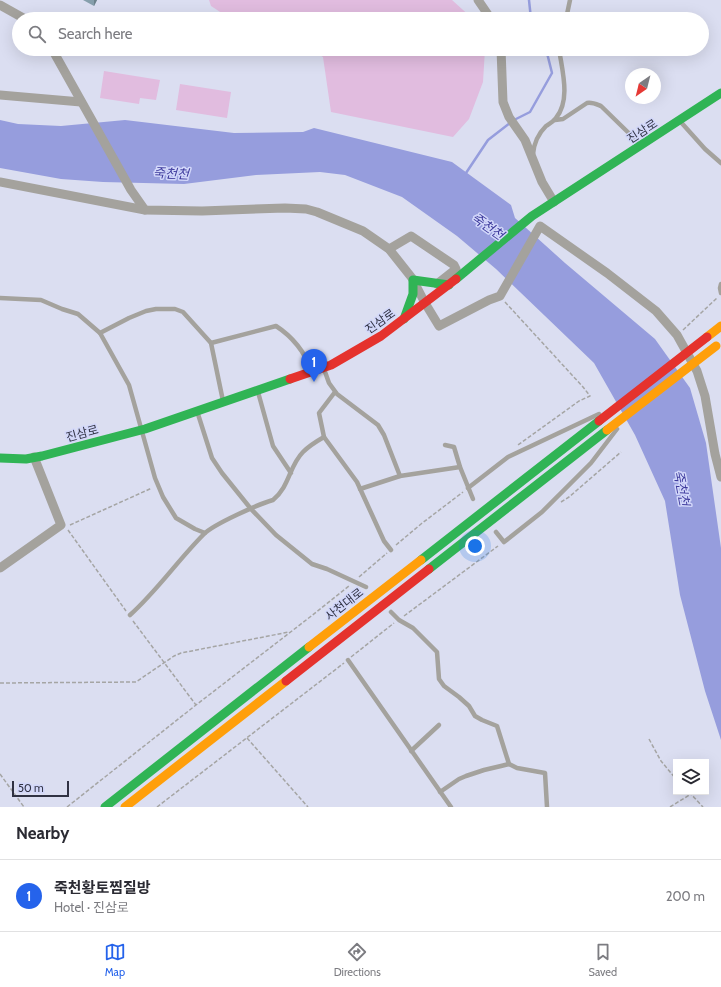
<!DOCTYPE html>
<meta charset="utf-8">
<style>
:root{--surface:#fff;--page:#f7f7f7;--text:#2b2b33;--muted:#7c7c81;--line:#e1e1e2;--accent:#2563eb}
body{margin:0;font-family:Cabin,"Noto Sans KR",sans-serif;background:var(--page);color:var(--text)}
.controls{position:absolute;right:12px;bottom:12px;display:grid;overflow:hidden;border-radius:0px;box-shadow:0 4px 16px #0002}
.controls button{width:36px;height:36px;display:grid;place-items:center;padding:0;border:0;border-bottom:1px solid var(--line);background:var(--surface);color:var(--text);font:20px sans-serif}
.compass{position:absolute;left:625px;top:68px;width:36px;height:36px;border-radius:50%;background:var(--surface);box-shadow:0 4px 16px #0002;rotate:215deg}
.scale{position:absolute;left:12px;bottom:10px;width:57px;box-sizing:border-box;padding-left:4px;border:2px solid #303243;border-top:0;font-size:11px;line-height:14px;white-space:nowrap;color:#303243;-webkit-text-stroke:3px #d2d7fa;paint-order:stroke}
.you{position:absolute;left:475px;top:546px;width:14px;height:14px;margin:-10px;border:3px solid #fff;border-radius:50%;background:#1a73e8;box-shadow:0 0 0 6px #1a73e833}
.badge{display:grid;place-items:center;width:26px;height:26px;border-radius:50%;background:var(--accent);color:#fff;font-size:13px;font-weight:700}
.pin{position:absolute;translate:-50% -33px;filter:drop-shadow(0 1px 2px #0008)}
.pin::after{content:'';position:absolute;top:21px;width:14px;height:12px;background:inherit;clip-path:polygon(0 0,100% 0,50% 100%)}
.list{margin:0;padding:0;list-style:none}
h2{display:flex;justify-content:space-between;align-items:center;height:52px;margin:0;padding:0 16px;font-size:17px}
h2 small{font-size:13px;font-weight:400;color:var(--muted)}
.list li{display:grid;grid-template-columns:26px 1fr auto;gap:12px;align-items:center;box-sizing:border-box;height:72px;padding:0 16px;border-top:1px solid var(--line)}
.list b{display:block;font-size:15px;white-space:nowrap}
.list p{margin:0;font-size:13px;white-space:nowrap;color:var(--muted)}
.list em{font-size:13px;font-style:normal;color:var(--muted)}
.icon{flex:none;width:22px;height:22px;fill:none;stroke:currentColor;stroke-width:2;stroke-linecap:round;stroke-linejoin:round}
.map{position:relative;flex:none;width:721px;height:807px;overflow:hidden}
.search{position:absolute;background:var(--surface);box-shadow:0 4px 16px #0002;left:12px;right:12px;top:12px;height:44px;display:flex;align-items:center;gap:10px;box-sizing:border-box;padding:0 14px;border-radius:22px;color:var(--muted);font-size:15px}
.sheet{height:124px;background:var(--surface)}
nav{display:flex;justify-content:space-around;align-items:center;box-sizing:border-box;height:56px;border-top:1px solid var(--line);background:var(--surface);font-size:11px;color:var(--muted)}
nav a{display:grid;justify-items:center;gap:2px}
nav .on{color:var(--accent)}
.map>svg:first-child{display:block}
</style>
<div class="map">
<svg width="721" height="807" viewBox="0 0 721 807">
<rect width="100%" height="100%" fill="#dbdef1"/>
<g fill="#e1bcdf">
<path d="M209 0H452L473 19H231L211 6Z"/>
<path d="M310 49H485L483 82 469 119 453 137 331 112 323 57Z"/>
<path d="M104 71 160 80 156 100 140 98 139 104 100 98Z"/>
<path d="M180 84 231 92 227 118 176 110Z"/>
</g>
<path fill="#969ddd" d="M0 120 18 124 61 126 125 120 234 133 303 132 314 128 452 162 511 205 515 218 565 263 655 339 690 388 706 443 721 548V740L705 691 680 595 665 501 635 435 594 363 496 269 457 236 402 197 345 175 320 172 256 175 184 184 103 182 61 179 0 168Z"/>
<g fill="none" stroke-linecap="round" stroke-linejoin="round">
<g stroke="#969ddd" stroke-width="2.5">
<path d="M529 0 531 19"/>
<path d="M514 120 530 112 552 73 546 49"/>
<path d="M464 176 488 140 510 123"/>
</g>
<g stroke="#a5a5a4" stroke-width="1.5" stroke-dasharray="4 2" stroke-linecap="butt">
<path d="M505 302 583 387 590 396 579 401 518 445"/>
<path d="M683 330 718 297"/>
<path d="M561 502 569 497 621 452"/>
<path d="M70 525 152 488"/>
<path d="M68 530 126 611"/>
<path d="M396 545 421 524 463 492"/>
<path d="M359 577 387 553"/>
<path d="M404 616 498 546"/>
<path d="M133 621 196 705"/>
<path d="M351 657 394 623"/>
<path d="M0 683 136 682 174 656 181 653 289 632"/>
<path d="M247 738 308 807"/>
<path d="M649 739 661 761 676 779"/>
<path d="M0 774 24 807"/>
<path d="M689 792 703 807"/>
<path d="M67 807 196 705 310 617 349 586"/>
<path d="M157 807 344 663"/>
<path d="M670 807 691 794"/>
</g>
<g stroke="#a4a29d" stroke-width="4.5">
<path d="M566 19 570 0"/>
<path d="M555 120 563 119 587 103C592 102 596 104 601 106L640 144"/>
<path d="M679 120 705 149 721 163"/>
<path d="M533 154C534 143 538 134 546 126 549 124 553 122 556 118 571 100 562 70 559 49"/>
<path d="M721 284 720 288 721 293"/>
<path d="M0 298 41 300 62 309 78 314 100 333 129 385 155 478 163 497 176 518 195 529 205 533"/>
<path d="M100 333 129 318 146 311 156 309H175L183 312 211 343 223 401"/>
<path d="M211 343 276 326C293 337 305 353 312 371"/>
<path d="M324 369 329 383 337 394 378 425 384 435 400 476"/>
<path d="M258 392 273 446 291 473"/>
<path d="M335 392 319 413 324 437 357 482 384 541 391 550"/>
<path d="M197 411 212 458 222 473 251 509 276 535 312 564 327 569 366 587"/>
<path d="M445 445 454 447 460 467 473 499"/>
<path d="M468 488 508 457 599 414"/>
<path d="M360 489 400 476 460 467"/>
<path d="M496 532 504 542 542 512 591 463 617 429"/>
<path d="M391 612 399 620 413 628 437 652 439 679 444 686 459 697 469 706 475 716 482 720 497 726 509 764"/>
<path d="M130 615C157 591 178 560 204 534 214 524 259 504 273 500 290 486 289 466 303 452 309 446 317 441 324 437"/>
<path d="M348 660 451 807"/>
<path d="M411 751 439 725"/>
<path d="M440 792 459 779 466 776 484 770 501 766 509 764 517 768 545 773 547 807"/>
</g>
<g stroke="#a4a29d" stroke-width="9">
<path d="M478 0 491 19"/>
<path d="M0 5 25 19"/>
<path d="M52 49 131 190 145 210"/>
<path d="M501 49 503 102 509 117 525 140 542 182 554 202"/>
<path d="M0 95 81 102"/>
<path d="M0 182 145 210 202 211 285 208 306 209 317 212 363 231 389 249 412 278 425 303 439 326 489 300 500 296 540 226 607 273 656 311 677 335 697 371 705 396 715 454 721 477"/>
<path d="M389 249 411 236 454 265 456 269 437 284"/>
<path d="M0 568 61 525 34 457"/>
</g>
<g stroke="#30b455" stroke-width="9">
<path d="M456 279 532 216 721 93"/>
<path d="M404 319 413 294V280L449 285"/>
<path d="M0 458 26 459 42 456 145 429 290 379"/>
<path d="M421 560 599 421"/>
<path d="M429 569 607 430"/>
<path d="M105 807 309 647"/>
</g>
<g stroke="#ff9f0a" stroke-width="9">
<path d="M707 337 721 326"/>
<path d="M309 647 421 560"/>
<path d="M125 807 286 681"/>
</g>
<g stroke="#e5322d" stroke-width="9">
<path d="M290 379 331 365 381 336 456 279"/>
<path d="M286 681 429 569"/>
</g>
<path stroke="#ff9f0a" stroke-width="9" d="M607 430 716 346"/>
<path stroke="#e5322d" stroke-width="9" d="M599 421 707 337"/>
</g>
<path fill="#869fac" d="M83 0H97L94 6Z"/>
<path fill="#6d828c" d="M94 0H97L94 6Z"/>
<g text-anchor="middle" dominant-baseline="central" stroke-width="3" stroke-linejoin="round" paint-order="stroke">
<g font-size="12" fill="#303243" stroke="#d2d7fa">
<text transform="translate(642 131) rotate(-33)">진삼로</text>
<text transform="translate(380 321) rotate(-35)">진삼로</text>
<text transform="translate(82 433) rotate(-15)">진삼로</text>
<text transform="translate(344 604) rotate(-38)">사천대로</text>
</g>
<g font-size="13" font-style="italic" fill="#3e3b9d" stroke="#d2d7fa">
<text transform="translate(171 173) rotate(3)">죽천천</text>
<text transform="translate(488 226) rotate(35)">죽천천</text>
<text transform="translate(682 488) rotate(79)">죽천천</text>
</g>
</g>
</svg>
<div class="controls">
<button><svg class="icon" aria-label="layers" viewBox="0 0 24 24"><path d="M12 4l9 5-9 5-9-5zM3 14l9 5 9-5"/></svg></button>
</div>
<svg class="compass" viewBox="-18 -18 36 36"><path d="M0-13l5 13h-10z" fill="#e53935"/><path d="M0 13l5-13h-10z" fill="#7c7c81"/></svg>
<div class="scale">50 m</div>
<div class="you"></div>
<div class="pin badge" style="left:314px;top:382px">1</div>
<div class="search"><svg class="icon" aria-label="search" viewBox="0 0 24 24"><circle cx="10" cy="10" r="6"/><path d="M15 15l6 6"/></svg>Search here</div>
</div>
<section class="sheet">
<h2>Nearby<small></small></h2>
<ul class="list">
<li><span class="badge">1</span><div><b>죽천황토찜질방</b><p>Hotel · 진삼로</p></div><em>200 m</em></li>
</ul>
</section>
<nav>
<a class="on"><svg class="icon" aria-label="map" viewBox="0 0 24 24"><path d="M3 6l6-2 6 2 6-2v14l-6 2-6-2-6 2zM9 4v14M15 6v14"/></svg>Map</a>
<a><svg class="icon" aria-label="directions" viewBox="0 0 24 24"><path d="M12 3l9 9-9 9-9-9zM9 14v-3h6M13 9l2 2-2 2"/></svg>Directions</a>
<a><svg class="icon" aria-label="saved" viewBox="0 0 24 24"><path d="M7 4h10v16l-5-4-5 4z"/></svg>Saved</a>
</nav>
